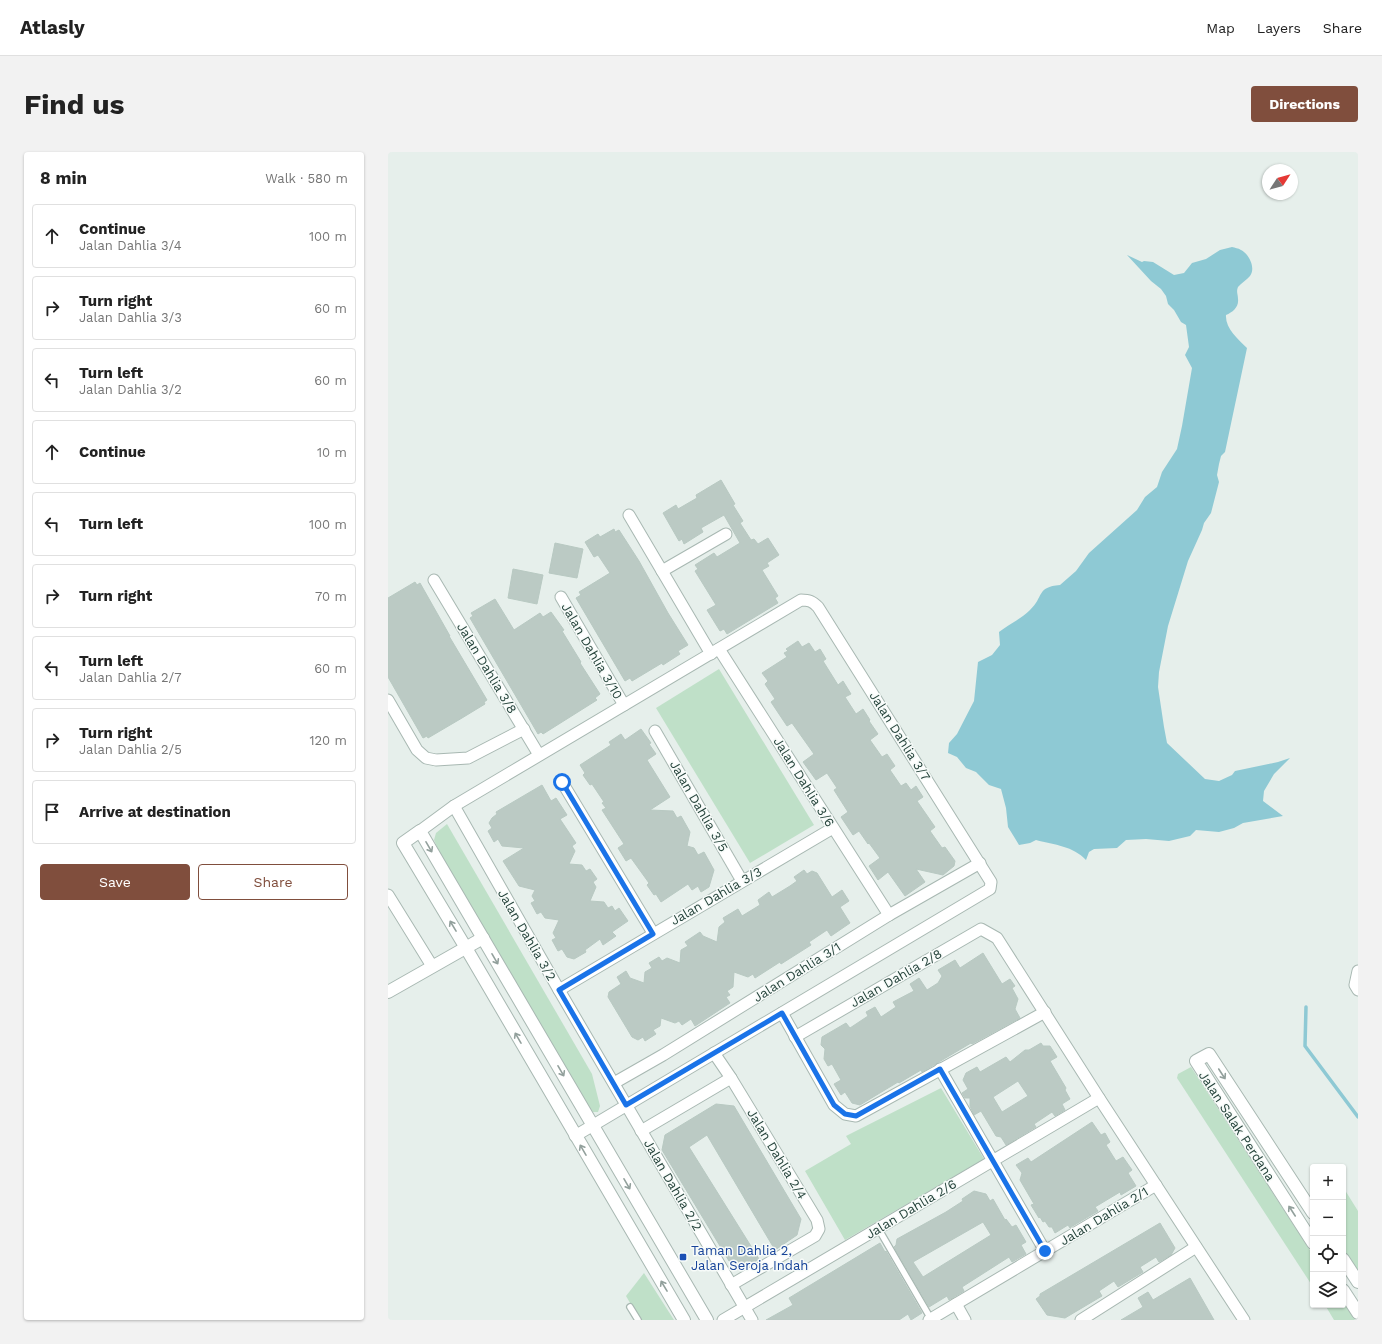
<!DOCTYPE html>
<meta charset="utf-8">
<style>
:root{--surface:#fff;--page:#f2f2f2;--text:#222;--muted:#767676;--line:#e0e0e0;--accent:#804e3d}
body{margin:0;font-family:"Work Sans",sans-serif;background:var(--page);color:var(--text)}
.controls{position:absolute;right:12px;bottom:12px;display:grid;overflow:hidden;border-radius:4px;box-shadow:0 1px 3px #0004}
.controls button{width:36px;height:36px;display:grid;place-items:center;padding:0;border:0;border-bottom:1px solid var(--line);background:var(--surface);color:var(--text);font:20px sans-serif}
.compass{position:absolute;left:874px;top:12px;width:36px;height:36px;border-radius:50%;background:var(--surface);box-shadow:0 1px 3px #0004;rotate:54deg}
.stop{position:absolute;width:12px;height:12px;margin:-9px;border:3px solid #1a73e8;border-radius:50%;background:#fff}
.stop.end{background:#1a73e8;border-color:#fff;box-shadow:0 1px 4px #0008}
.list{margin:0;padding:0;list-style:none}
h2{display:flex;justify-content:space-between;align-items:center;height:52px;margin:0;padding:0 16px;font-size:17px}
h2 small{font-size:13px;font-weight:400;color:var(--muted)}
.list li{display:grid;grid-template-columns:26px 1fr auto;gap:12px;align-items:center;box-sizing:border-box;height:64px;margin:0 8px 8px;padding:0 8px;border:1px solid var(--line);border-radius:4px}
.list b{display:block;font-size:15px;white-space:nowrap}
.list p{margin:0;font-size:13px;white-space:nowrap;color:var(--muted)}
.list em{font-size:13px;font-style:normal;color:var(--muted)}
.actions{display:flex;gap:8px;padding:12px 16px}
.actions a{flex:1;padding:9px 0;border:1px solid var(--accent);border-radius:4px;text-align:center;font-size:14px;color:var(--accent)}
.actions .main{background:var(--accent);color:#fff}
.icon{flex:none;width:22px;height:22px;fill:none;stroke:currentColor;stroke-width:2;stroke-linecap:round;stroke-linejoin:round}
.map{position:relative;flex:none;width:970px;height:1168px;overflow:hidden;border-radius:4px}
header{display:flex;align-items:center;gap:24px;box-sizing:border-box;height:56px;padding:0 20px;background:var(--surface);border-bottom:1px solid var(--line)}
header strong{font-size:19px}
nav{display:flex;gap:22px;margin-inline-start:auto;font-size:14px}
.intro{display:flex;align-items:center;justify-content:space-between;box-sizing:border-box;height:96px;padding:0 24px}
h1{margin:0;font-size:28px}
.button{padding:10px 18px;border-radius:4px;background:var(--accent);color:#fff;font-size:14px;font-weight:700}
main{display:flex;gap:24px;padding:0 24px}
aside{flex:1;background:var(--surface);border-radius:4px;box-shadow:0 1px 3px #0004}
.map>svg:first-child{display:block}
</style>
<header>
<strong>Atlasly</strong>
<nav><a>Map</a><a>Layers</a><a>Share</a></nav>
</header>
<div class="intro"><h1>Find us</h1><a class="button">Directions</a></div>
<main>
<aside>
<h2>8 min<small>Walk · 580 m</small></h2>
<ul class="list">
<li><svg class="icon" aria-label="ahead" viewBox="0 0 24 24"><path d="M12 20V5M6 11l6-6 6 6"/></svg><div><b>Continue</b><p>Jalan Dahlia 3/4</p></div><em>100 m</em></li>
<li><svg class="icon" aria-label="right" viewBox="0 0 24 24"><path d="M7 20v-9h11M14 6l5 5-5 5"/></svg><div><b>Turn right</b><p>Jalan Dahlia 3/3</p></div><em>60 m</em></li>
<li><svg class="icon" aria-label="left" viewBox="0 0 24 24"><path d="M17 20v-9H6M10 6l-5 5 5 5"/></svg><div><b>Turn left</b><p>Jalan Dahlia 3/2</p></div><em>60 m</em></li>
<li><svg class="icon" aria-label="ahead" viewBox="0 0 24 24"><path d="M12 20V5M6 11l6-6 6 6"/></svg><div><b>Continue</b></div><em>10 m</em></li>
<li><svg class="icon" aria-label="left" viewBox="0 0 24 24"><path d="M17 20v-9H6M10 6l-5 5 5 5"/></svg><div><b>Turn left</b></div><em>100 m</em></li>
<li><svg class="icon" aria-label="right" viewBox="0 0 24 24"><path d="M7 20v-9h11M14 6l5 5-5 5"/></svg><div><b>Turn right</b></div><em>70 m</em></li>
<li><svg class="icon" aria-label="left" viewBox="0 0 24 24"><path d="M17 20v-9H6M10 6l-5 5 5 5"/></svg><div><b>Turn left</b><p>Jalan Dahlia 2/7</p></div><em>60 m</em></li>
<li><svg class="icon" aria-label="right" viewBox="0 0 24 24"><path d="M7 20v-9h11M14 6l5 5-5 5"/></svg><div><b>Turn right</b><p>Jalan Dahlia 2/5</p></div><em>120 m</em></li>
<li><svg class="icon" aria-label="arrive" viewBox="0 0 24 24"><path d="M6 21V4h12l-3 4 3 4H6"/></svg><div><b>Arrive at destination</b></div></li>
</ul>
<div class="actions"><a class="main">Save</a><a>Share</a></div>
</aside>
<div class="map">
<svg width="970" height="1168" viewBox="0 0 970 1168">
<rect width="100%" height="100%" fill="#e6efeb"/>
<g fill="#bfe0c8">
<path d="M331 517 426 673 362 711 268 556Z"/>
<path d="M59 672 204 922 212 954 210 960H205L199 952 55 708 46 688 48 681Z"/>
<path d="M803 915 925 1103V1135L789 926 790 922Z"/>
<path d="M553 936 596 1007 457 1088 417 1019 463 992 458 984Z"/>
<path d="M955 1035 970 1059V1119L955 1097Z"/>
<path d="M256 1121 286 1168H252L238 1144Z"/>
<path d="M955 1150 967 1168H946L937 1153H955Z"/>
</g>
<path fill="#8ec9d4" d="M844 95C847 96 850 96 853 98 861 102 868 116 862 124 859 128 853 131 850 135 848 140 850 142 850 147 851 155 845 160 838 163 837 176 850 187 859 196L837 300 833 304 831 312 829 323 831 330 823 361 816 371 814 378 800 409 780 474 771 520 770 535 776 575 779 591 817 627 831 629 844 623 847 619 890 610 902 606 886 622 876 639 875 649 895 664 855 671 846 676 831 680 808 678 802 684 781 689 758 687 738 688 729 696 706 697 701 700 698 708C685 694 667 693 648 688L642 691 631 693 620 675 618 656 613 637 601 633 588 620 578 616 569 605 560 601 561 591 569 582 586 549 590 510 604 503 612 493 611 480C621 472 633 467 642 458 656 445 648 435 672 433L688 419 701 401 749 358 757 345 769 335 774 320 789 297 794 274 804 216 797 203 801 195 798 173 793 170 786 158 780 152 778 144 773 137 763 129 739 103 754 110 756 109 765 110 786 123 796 121 804 111 818 107 832 98Z"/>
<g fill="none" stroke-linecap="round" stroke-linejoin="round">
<path stroke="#8ec9d4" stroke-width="3.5" d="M918 855 917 894 970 965"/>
</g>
<g fill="#bbcac4" stroke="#b8c9c2" fill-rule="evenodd">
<path d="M333 328 347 352 345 353 355 369 352 371 363 388 366 387 370 392 380 386 391 403 379 411 381 414 374 418 390 444 387 446 390 451 339 482 336 477 332 479 319 458 328 453 307 419 310 417 307 413 326 401 329 405 352 391 336 363 313 376 315 380 296 392 294 387 291 389 275 361 288 353 290 357 309 346 308 343Z"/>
<path d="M226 377 227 380 231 378 251 409 280 461 300 493 290 499 292 502 275 513 274 511 244 529 242 526 237 529 188 446 193 443 191 440 222 421 210 403 206 405 197 390 210 382 212 385Z"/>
<path d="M167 391 195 397 189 426 161 421Z"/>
<path d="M125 417 155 423 149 452 120 446Z"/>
<path d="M27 430 29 433 32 431 62 484H61L99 548 96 550 97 552 74 566 40 586 39 584 35 586 0 525V446Z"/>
<path d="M107 447 126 478 152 461 155 465 163 460 176 478 174 479 193 510 192 511 212 542 207 546 209 548 155 582 153 580 150 582 82 466 85 464 83 461Z"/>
<path d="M410 489 414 495 421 491 427 500 432 497 438 507 435 509 450 533 455 529 463 542 457 545 468 562 475 557 482 568 481 569 490 582 482 588 494 605 499 602 507 614 502 618 513 634 518 631 523 638 528 634 535 645 529 649 547 675 542 679 554 696 557 695 567 709 566 714 555 723 528 717 537 730 517 744 500 720 490 728 481 714 492 706 481 691 480 692 471 679 465 683 453 665 460 660 446 638 449 636 439 621 428 628 415 610 426 602 404 571 399 574 383 550 387 547 377 532 380 529 374 521 399 505 396 501 400 499 398 497Z"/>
<path d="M253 577 263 591 261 592 268 602 259 608 282 645 262 658 285 659 289 666 293 664 302 680 299 694 306 696 310 703 316 700 326 718 321 735 313 740 310 734 304 738 300 732 273 750 268 742 266 743 259 733 261 731 243 706 238 709 230 696 236 692 214 658 218 656 214 651 216 650 204 632 202 633 195 623 197 621 192 613 223 593 221 590 233 582 237 588Z"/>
<path d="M154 633 163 649 168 646 179 663 172 667 188 691 184 694 187 699 181 712 194 713 198 719 202 717 209 727 205 730 208 735 202 749 216 750 220 756 224 754 227 759 231 756 240 769 224 780 228 784 215 793 212 787 197 798 198 800 186 807 179 805 174 797 170 799 164 788 168 786 165 781 171 768 157 766 153 760 149 762 143 751 147 749 144 744 147 738 131 734 115 709 136 696 114 694 110 687 106 690 100 679 104 676 101 671 104 666 109 662 108 660Z"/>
<path d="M416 718 419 722 424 719 429 721 444 745 454 738 461 749 452 755 462 771 443 784 439 778 421 790 423 793 393 812 392 810 367 826 365 822 360 825 346 820 345 835 339 839 342 843 338 845 342 851 307 874 303 867 294 873 291 869 287 871 273 866 272 874 265 878 268 882 257 889 255 885 250 888 244 885 220 845 221 840 233 832 229 825 238 819 242 826 256 831 257 820 264 816 261 811 271 805 274 809 279 806 292 811 293 798 300 794 297 790 312 780 315 784 329 790 331 775 337 770 335 766 350 757 354 764 372 753 370 748 381 740 384 745 402 734 409 729 406 725Z"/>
<path d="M595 801 614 832 622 827 627 834 624 836 630 847 627 857 632 866 584 892 583 891 534 920 533 918 511 931 510 930 472 953 464 951 457 940 453 943 446 932 453 928 444 912 440 914 436 907 437 897 433 893 434 885 458 871 462 876 480 864 478 860 487 855 493 865 508 855 505 850 526 839 522 832 531 826 539 838 550 831 554 824 550 818 567 808 572 816Z"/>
<path d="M653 891 655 894H662L669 905 662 909 678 936 677 938 682 947 674 952 677 958 667 964 664 960 646 972 648 975 618 993 613 985 608 984 593 959 586 963 582 954V946H577L574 941 580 937 575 928 578 921 589 915 592 920 618 905 622 910 637 898H641ZM630 929 640 944 614 960 605 945Z"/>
<path d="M328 952 346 954 413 1067 409 1083 387 1098 319 983 301 995 371 1107 358 1115 341 1109 274 998 277 983Z"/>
<path d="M704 970 713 983 717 981 722 990 718 993 728 1009 735 1005 744 1018 740 1021 748 1034 733 1043 732 1040 707 1055 710 1059 683 1075 682 1076 680 1073 667 1081 664 1075H661L657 1069 655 1070 652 1065 651 1066 643 1053 646 1052 632 1028 634 1021 628 1013 640 1006 643 1010Z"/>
<path d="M586 1039 598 1042 602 1049 605 1047 617 1068 618 1067 624 1075 628 1073 638 1090 633 1093 638 1102 624 1110 621 1105 574 1135 576 1139 561 1148 559 1144 541 1155 506 1095 508 1093 509 1087 558 1060 575 1049 574 1047ZM595 1070 603 1083 535 1125 525 1110Z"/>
<path d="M772 1071 787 1096 783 1103 771 1110 768 1105 752 1115 755 1120 730 1135 726 1129 711 1139 714 1144 677 1166 659 1163 648 1147 652 1144V1142Z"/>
<path d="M492 1091 497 1100 498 1099 534 1161 523 1168 520 1162 511 1168H378L405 1153 401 1146Z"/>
<path d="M802 1126 826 1168H733L755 1155 750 1146 760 1140 765 1148Z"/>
</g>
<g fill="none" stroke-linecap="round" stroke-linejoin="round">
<g stroke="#a8b8b2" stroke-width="8">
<g id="service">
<path d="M490 1076 543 1167"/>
<path d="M242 1155 250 1168"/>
</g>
</g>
<g stroke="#a8b8b2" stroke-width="13">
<g id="minor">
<path d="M241 363 323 502"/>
<path d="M274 419 338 382"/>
<path d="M46 428 151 603"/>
<path d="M173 445 236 553"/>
<path d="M331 497 501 763"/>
<path d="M0 548 29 598 38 606 48 608 80 606 136 577"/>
<path d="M267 579 354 729"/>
<path d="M174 630 265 781"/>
<path d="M66 654 171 838 364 1168"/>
<path d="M32 679 66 654 413 448C421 448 424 449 430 455L603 730 602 737 187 984"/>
<path d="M0 743 44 814"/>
<path d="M970 819 967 833 970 838"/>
<path d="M171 838 445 676"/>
<path d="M394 861 446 953 457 962 468 964 657 860"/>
<path d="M407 885 593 777 609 786 711 946 856 1168"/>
<path d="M326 901 343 926 429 1068 431 1077 427 1084 343 1133"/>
<path d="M552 917 657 1099"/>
<path d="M226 931 275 903 501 763 592 711"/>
<path d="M253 979 343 926"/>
<path d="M568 1152 577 1168"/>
<path d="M335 1168 711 946"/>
<path d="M541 1168 768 1033"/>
<path d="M693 1168 808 1095"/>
</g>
</g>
<g stroke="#a8b8b2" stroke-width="14">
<g id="tertiary">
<path d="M0 840 95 786"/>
<path d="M925 1061 821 902 808 909 925 1091"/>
<path d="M955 1107 970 1130"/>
<path d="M955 1138 970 1161"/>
<path d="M296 1168 78 796 15 691 32 679 319 1168"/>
</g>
</g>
<use href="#service" stroke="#fff" stroke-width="5.5"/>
<use href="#minor" stroke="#fff" stroke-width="11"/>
<use href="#tertiary" stroke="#fff" stroke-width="12"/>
</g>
<defs><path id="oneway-shaft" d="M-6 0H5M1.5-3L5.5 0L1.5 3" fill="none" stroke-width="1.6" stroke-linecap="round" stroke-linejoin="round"/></defs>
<g stroke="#92a09c">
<use href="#oneway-shaft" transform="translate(41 695) rotate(60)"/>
<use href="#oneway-shaft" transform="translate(65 774) rotate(-121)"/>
<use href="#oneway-shaft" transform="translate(107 807) rotate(60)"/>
<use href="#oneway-shaft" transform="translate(130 886) rotate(-120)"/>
<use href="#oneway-shaft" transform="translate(173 919) rotate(60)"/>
<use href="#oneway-shaft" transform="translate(834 922) rotate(57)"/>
<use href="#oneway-shaft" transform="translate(195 998) rotate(-120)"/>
<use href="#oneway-shaft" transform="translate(239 1032) rotate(60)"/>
<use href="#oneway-shaft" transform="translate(904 1059) rotate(-123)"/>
<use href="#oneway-shaft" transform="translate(276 1134) rotate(-121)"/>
</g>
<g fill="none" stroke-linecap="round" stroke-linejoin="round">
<path stroke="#1a73e8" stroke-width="5" d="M174 630 265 782 171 838 238 953 394 861 446 953 457 962 468 964 552 917 657 1099"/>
</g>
<rect fill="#1a4fb4" stroke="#f7fbf9" stroke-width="1.5" x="291" y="1101" width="8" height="8" rx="2"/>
<g text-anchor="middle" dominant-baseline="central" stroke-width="3" stroke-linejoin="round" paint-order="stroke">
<g font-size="13" fill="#24423a" stroke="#f7fbf9">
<text transform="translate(204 499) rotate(60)">Jalan Dahlia 3/10</text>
<text transform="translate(99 516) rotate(59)">Jalan Dahlia 3/8</text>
<text transform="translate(512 584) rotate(58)">Jalan Dahlia 3/7</text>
<text transform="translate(416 630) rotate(58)">Jalan Dahlia 3/6</text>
<text transform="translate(311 654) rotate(60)">Jalan Dahlia 3/5</text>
<text transform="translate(328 744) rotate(-30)">Jalan Dahlia 3/3</text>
<text transform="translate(139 783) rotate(60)">Jalan Dahlia 3/2</text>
<text transform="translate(409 820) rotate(-32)">Jalan Dahlia 3/1</text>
<text transform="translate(508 826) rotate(-30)">Jalan Dahlia 2/8</text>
<text transform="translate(849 974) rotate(57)">Jalan Salak Perdana</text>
<text transform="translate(389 1002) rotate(59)">Jalan Dahlia 2/4</text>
<text transform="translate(285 1033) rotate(60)">Jalan Dahlia 2/2</text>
<text transform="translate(523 1057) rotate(-31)">Jalan Dahlia 2/6</text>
<text transform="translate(716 1064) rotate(-31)">Jalan Dahlia 2/1</text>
</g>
<g font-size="13" fill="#164399" stroke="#f7fbf9" text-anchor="start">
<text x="303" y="1098">Taman Dahlia 2,<tspan x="303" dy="15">Jalan Seroja Indah</tspan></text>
</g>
</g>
</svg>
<div class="controls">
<button>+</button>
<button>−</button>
<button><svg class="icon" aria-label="locate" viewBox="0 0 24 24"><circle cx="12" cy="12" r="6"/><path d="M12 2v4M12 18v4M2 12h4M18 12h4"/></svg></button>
<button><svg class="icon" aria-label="layers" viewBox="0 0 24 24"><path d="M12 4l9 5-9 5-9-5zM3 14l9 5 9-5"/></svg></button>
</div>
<svg class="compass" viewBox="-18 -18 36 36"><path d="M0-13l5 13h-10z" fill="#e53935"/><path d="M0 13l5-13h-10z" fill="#767676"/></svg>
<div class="stop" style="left:174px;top:630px"></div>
<div class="stop end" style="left:657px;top:1099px"></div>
</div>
</main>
